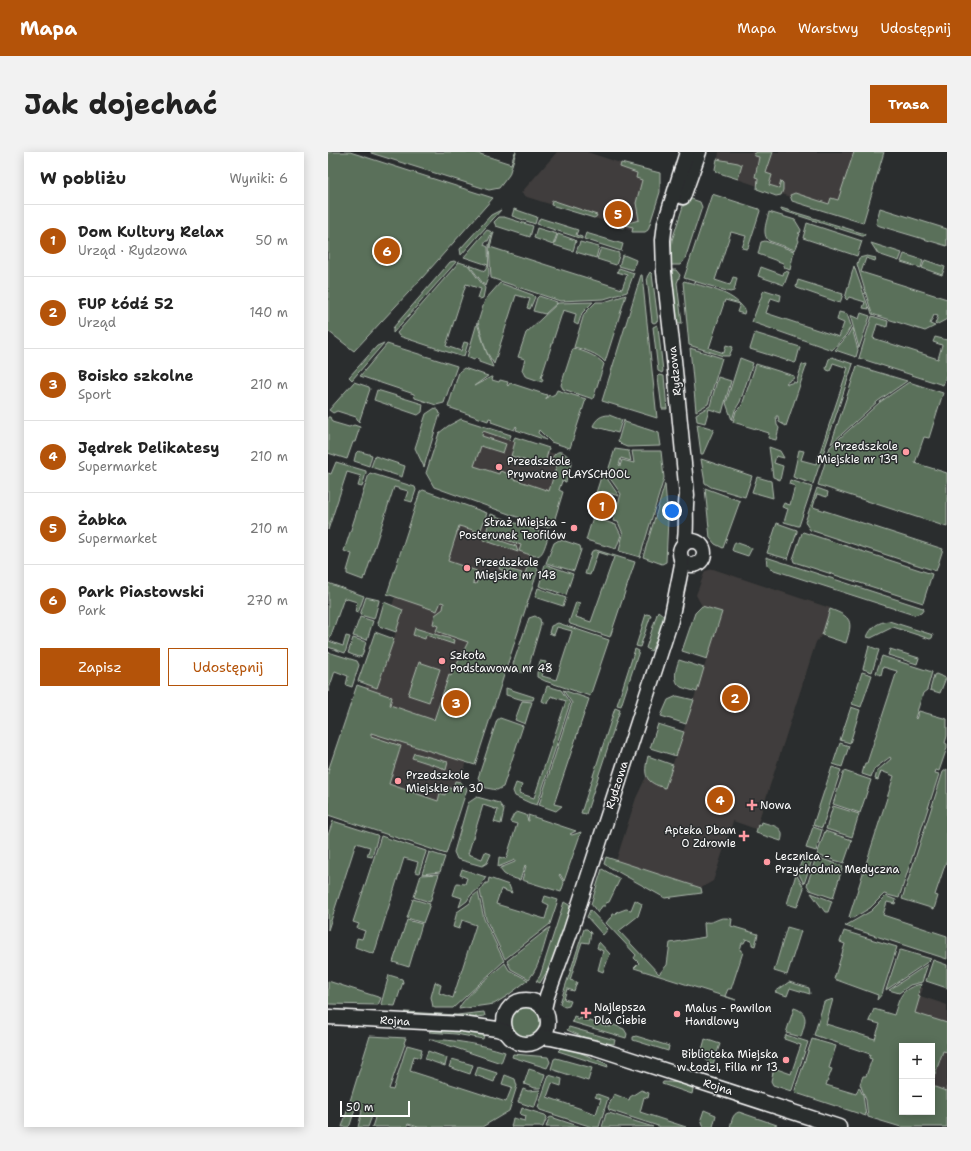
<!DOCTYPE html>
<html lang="pl">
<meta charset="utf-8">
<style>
:root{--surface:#fff;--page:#f2f2f2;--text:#222;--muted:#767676;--line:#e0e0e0;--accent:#b45309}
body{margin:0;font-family:"Shantell Sans",sans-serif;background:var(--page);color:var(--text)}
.controls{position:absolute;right:12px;bottom:12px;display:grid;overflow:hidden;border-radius:0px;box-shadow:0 2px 10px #0003}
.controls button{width:36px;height:36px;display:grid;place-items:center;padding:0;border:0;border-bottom:1px solid var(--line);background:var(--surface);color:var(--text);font:20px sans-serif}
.scale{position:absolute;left:12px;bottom:10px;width:70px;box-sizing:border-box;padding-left:4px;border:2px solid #fff;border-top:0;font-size:11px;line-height:14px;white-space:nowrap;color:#fff;-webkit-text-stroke:3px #2a2d2e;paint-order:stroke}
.you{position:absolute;left:344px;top:359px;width:14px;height:14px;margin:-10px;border:3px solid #fff;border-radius:50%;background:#1a73e8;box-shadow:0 0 0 6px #1a73e833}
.badge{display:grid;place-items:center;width:26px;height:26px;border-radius:50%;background:var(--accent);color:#fff;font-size:13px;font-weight:700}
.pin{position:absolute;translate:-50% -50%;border:2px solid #fff;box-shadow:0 1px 4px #0006}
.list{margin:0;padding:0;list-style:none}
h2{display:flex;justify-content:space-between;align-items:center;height:52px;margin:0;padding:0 16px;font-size:17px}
h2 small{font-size:13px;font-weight:400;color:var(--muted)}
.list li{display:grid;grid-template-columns:26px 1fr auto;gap:12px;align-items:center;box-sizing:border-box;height:72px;padding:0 16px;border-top:1px solid var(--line)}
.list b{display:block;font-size:15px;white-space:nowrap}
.list p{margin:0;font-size:13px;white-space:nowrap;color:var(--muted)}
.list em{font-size:13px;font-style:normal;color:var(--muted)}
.actions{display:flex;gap:8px;padding:12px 16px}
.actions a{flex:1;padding:9px 0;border:1px solid var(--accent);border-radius:0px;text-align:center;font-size:14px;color:var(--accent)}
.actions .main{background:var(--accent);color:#fff}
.map{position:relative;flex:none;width:619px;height:975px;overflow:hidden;border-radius:0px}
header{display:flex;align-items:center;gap:24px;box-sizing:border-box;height:56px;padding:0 20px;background:var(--accent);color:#fff}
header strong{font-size:19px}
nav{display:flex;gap:22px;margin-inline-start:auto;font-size:14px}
.intro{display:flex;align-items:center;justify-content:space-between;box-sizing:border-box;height:96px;padding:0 24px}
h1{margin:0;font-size:28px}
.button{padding:10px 18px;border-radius:0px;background:var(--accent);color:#fff;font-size:14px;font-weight:700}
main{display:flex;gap:24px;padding:0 24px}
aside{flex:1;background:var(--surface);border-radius:0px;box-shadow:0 2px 10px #0003}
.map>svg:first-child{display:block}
</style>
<header>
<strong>Mapa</strong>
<nav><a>Mapa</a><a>Warstwy</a><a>Udostępnij</a></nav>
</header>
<div class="intro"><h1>Jak dojechać</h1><a class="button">Trasa</a></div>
<main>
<aside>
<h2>W pobliżu<small>Wyniki: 6</small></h2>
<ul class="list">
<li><span class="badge">1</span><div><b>Dom Kultury Relax</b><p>Urząd · Rydzowa</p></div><em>50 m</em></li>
<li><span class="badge">2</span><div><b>FUP Łódź 52</b><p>Urząd</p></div><em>140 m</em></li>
<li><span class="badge">3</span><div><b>Boisko szkolne</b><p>Sport</p></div><em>210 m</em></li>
<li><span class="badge">4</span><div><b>Jędrek Delikatesy</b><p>Supermarket</p></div><em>210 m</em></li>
<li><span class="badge">5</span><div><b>Żabka</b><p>Supermarket</p></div><em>210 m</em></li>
<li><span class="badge">6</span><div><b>Park Piastowski</b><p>Park</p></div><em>270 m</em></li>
</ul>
<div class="actions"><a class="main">Zapisz</a><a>Udostępnij</a></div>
</aside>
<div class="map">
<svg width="619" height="975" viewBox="0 0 619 975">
<rect width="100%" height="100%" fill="#2a2d2e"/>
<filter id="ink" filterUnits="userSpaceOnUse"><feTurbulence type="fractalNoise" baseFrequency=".025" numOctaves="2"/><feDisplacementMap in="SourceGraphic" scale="8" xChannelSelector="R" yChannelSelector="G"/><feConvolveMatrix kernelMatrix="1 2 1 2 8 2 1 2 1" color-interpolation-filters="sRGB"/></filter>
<g filter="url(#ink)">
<g fill="#403d3c" fill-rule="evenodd">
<path d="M229 0H259L326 22 311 80 199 45 193 41Z"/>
<path d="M391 0H530L511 61 388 20Z"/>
<path d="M131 271 224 301 232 304 220 357 110 332Z"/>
<path d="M98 347 133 366 199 387 205 404 114 687 0 649 39 531 50 534 75 458 64 454 65 451Z"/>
<path d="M385 417 502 456 494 483 488 490 428 677 405 669 385 729 373 736 288 709 308 646 318 625 320 627 337 636 394 460 374 454 368 443 377 419Z"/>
<path d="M587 834 595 836 592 844 619 853V975H573L547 967 581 835ZM574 894H604V960H574Z"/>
</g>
<g fill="#5a6f5a" stroke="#acb7ac">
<path d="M0 0H22L165 46 94 126 26 199 0 179Z"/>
<path d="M43 0H146L183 12 187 0H188L181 23 171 36 161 38 43 1Z"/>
<path d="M429 0H445L438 21 444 23 441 33 451 36 453 29 455 31V38L453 43 448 44 429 37 430 26 427 25 431 5 427 4 426 2Z"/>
<path d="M526 0H556L535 71 464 49 462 43 467 41 501 52 503 46 510 48Z"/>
<path d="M389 7 410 11 414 13 410 27 388 20 387 17Z"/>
<path d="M293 11 332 21V40L320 78 317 80H304L305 75 297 73 296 76 291 75V72L293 73 311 68 308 51 314 28 308 26 309 21 292 15Z"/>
<path d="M384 42 431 57 432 59 420 96 418 97 414 96 418 84 403 80 387 128 402 133 405 125 409 126 406 139 402 140 356 126Z"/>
<path d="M358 45 372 50 374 55 357 107 352 113H341L344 88Z"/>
<path d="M224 48 269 63 268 65 266 66 223 53Z"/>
<path d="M453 56 537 82 536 84H534L453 58Z"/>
<path d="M552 56 619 77V94L552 74 548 72Z"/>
<path d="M186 57 209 65 207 72 184 64Z"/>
<path d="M173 58 133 103 132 97 163 63Z"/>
<path d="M441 60 467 68 473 78 472 81H470L472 82 470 87 471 89 467 98 441 89C433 82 439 69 441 60Z"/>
<path d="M171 65H176L205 74 202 85 168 74 166 70Z"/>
<path d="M212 66 250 78 248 83 254 85V87L209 72Z"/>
<path d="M479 71 534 89 529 104 475 86Z"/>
<path d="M209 76 229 82 225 93 206 86Z"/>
<path d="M159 78 164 80 160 89H158L156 93 160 95 161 123 157 134 141 113 157 119 160 113 136 105Z"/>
<path d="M165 80H166L162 95 294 137 299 123 289 120 291 116 306 121 299 140 276 147 232 149 163 126 161 93Z"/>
<path d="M258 81 295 92 293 99 256 87Z"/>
<path d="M230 82 247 88 248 89 245 99 226 93Z"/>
<path d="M437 89 466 99 462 118 457 116 455 111 430 102 433 90Z"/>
<path d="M252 90 271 95 268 106 248 100Z"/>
<path d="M543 91 574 101 571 109 550 102Z"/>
<path d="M273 96 291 101V104L288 113 269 107Z"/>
<path d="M576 102 595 108 593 116 573 110Z"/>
<path d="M296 103 308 108 305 118 291 114 294 104Z"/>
<path d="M539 104 548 106 547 109 538 106 533 120 619 147V167L608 173 607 172 610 164 606 163 602 172 607 174 597 179 544 162 529 112 531 106Z"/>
<path d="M597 108 617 115 614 123 594 116Z"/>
<path d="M126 109 128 110 65 181V176L70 170 117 116 122 110Z"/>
<path d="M131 110 140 113 157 136 155 146 152 147 150 146 153 137 138 132 118 194 133 199 136 190 140 191 136 204 135 205 71 184 69 181Z"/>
<path d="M526 114 541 157 535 156 537 150 521 145 519 148 517 146Z"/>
<path d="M433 115 455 123 456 119 461 120 456 133 430 124Z"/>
<path d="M341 118H348L352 123 349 131 354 171H347Z"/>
<path d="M322 120 324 122 330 169 326 171 324 170 319 125Z"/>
<path d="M313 123H314L329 266 274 249Z"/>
<path d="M470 128 515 142 512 151 469 136 468 135Z"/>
<path d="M356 129C377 135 404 139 417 158L416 162 409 160 412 152 397 148 381 196 396 201 398 193 405 195 401 204H395L361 193 355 130Z"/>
<path d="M172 131 205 143 207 145 202 157 199 156 202 147 188 143 166 212 158 199 150 170 157 148Z"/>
<path d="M437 138 453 143 452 149 443 146 438 161 511 185 516 171 509 168 511 160 519 162 523 174 518 183 504 198 424 170 435 140Z"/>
<path d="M298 143 277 210C269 201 257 198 246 195L256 162 268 150H276Z"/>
<path d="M211 144 229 150V151L217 162 205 159 209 146Z"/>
<path d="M265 150 254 161 250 173 246 171 248 162 235 158 213 226 215 227 214 230 197 224 194 218 197 207 190 205 198 181 230 151Z"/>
<path d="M533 161 542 164 531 196 522 163 531 167Z"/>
<path d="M544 164 560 169 559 175 549 172 545 186 610 207 614 193 605 190 607 185 619 188V221L615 233 531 206Z"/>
<path d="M149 171 158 199 165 215 151 210V207L147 206 146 208 139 205Z"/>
<path d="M329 173 330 175 335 219 334 221 330 219 325 175Z"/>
<path d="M524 176 530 198 528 205 507 198 520 183Z"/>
<path d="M427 181 472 195 468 210 467 211 422 197Z"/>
<path d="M56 191 24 228 21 225 49 194Z"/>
<path d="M59 192 129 214 116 251 108 253 87 246 86 242 32 224Z"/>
<path d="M245 196C257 200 268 203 276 212L265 247 235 237 233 233Z"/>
<path d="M362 196 394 206 380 252 368 259Z"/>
<path d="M504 205 525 212 485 332 465 325 471 298 476 299 473 308 488 312 520 216 505 211 502 219 499 218 498 216 501 207Z"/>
<path d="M412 206 425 211 412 250 407 258 404 268 398 251Z"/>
<path d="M428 212 466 224V226L458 231 460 232 466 230 468 231 474 213 479 212 458 274 451 270 450 264H448L449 273 451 276 448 288 440 286 441 281 405 270 408 259 414 253Z"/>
<path d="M529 214 579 229 550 249 503 292Z"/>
<path d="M136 216 160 224 146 234 163 225H165L164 228 171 230 172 228 180 230 179 233 180 234 182 231 219 243 218 247 221 243 223 244 227 242 229 238 258 247 242 296 223 290 211 278 210 281 218 288 188 278 189 275 188 274 186 278 163 270 164 267 161 266 160 269 120 255 131 220Z"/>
<path d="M332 223 336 224 339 257H334L330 225Z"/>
<path d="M390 225 403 229 394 261 381 257 377 271 369 269 368 262 382 254Z"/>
<path d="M26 230 41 235 42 237 31 270 28 265 9 259 5 261 1 258Z"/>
<path d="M581 230 615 241 601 286 596 285 587 311 619 321V375L490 333 502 295 552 250Z"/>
<path d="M49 238 95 252 94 260 90 263 46 248Z"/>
<path d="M107 256 111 259 112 262 96 315 87 296 98 262Z"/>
<path d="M281 263 294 268 290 281 265 274C268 267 273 263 281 263Z"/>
<path d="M0 265H2L4 270 21 275 26 273 32 275 27 290H25L19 307 0 301Z"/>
<path d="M133 267 183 283 181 288 155 279 154 284 178 292 175 301 153 294 146 314 171 322 172 319 181 322 180 325 221 339 230 309 224 307C229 294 238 301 244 309L238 330 234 329 231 338 235 340 225 373 220 375H217L106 335 98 321 111 281 120 274Z"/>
<path d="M296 268 297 270 331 281 333 294 299 295 294 293 290 289Z"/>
<path d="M369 272 386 277 375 302H373Z"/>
<path d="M187 285 221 296 217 311 213 310 212 313 183 304 187 290 185 289Z"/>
<path d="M441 295 452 299 456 306 448 304 446 311 455 314 452 328 445 325Z"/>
<path d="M287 297 301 299 303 309 293 306 291 313 292 314 294 308 306 311 304 299H333L336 326 312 405 291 399 295 382 290 370 285 369 293 342 279 322Z"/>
<path d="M30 299 44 303 41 314 26 309 28 301Z"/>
<path d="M47 304 77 314 74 325 43 315Z"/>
<path d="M373 307 424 324 417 345 383 335 377 331Z"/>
<path d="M8 310 38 319V321L34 335 30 334 33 324 19 320 0 378V321L3 322Z"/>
<path d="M42 321 87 335 88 338 84 350 77 348 80 339 66 335 37 425 36 424 35 428 19 422V419L24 402 16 399 41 322Z"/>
<path d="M274 322H276L291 344 274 339 272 346 267 344Z"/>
<path d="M429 325 443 329 445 346 424 340Z"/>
<path d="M462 328 484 335 471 374H470L456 370 460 357 454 355 456 351 462 353 467 334 461 332Z"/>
<path d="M337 332 340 367 338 410 334 412 315 405Z"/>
<path d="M377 336 412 349 395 396 387 392 382 386Z"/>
<path d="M489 336 500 340 499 345 489 342 485 355 615 397 608 419 482 378 477 370Z"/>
<path d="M95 338 159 361 152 380 131 374 120 409 149 419 145 431 148 432 152 420 171 426 174 419 184 422V421L171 417 173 412 177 413V416L194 421 192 425 197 427 199 422H197L201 409 206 411 210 418 147 613 43 581V584L73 594 61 632 110 649 112 641 117 643 119 635 124 637 127 629 133 630 139 637 118 702 0 663V619L29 533 64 545 62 553 106 568 121 523 123 524 140 490 108 479 110 474 105 472 107 463 115 457 116 451 113 450 109 459 59 442 92 340Z"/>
<path d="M163 362 218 382 220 385C213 407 213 407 191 399L193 393 158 381Z"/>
<path d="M265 365 288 373 293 383 288 397 258 388Z"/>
<path d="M449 371 469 378V380L460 407 439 401Z"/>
<path d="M475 380 604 422 595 451 466 410 465 407 474 381Z"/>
<path d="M156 383 188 394 190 400 155 388Z"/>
<path d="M231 388 237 389 252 394 253 398 246 419 218 411 226 391Z"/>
<path d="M407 390 424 396 420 404 405 399 404 398Z"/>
<path d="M268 398 307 410 282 485 242 472 241 470 248 450 252 451 248 465 263 470 286 405 270 400 262 423 257 422 264 399Z"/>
<path d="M438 405 595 456 596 457 593 461 586 463 443 417 439 413Z"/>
<path d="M217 412 245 422 238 443 211 434Z"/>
<path d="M0 431 36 444 30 461 27 460 29 450 16 446 1 489 15 494 18 484 22 485 17 501 0 495Z"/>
<path d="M210 436 238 446 235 454 207 445Z"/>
<path d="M38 445 51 448V449L46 467 32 463Z"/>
<path d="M56 450 75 458 68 480 51 474 50 471Z"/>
<path d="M374 454 394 460 379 507 354 499 367 461Z"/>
<path d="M502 457C524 465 525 469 518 491L494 483Z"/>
<path d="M330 459 335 463 337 470 323 499 318 496Z"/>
<path d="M318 462 323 463 312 495 308 494Z"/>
<path d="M207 464 212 467 213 472 200 517 195 520H191L187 517 185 512 201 466Z"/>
<path d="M32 465 45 469 39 488 25 484Z"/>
<path d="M561 469 605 483 604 486 602 487 565 475 543 486 539 485C543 475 550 470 561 469Z"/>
<path d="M230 471 281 488 262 544 217 529 209 525V521L212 509 218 510 214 524 228 528 244 479 229 475 226 483 221 481 223 474Z"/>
<path d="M87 476 126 488 125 492 98 483 97 487 85 483Z"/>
<path d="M47 480 66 487 49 536 30 529Z"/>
<path d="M25 486 38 490 34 504 30 505 20 501Z"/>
<path d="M541 494 551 498 544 520 535 517Z"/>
<path d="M307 497 311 499 293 554 289 553Z"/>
<path d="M562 497 591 506 589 512 560 503Z"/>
<path d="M0 500 29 509 31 513 24 535 18 533 20 524 7 519 0 540Z"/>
<path d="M554 504 604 520 599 538 595 541 587 566 588 567 591 559 619 567V584L617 591 619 592V596L611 619 608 618 607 621 611 622 571 746 556 742 542 756 525 766 521 765 566 624 553 619 550 628 547 627 549 619 563 607 562 605 546 617 543 625 534 622 537 611H539L569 519 555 515 553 523 548 521Z"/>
<path d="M351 508 376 516 369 540C364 538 357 537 353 535 344 529 348 516 351 508Z"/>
<path d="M91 510 112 517 101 550 80 543Z"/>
<path d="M534 520 544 523 533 555 524 552Z"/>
<path d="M608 522 618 526 612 541 602 538 606 523Z"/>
<path d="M219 534 233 538 242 551 209 653 202 651 187 644 185 639 188 631 194 633 191 641 206 646 238 549 223 544 220 552 214 549Z"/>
<path d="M178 536 206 545 205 548H195L178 543Z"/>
<path d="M235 538 261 547 226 652 234 654 228 659 211 653 244 551Z"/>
<path d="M349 544 366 548 358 572 333 564 340 548Z"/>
<path d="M194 549 204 550 197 572 187 568Z"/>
<path d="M523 555 532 558 522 591 512 588Z"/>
<path d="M287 556 292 558 258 662 253 661Z"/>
<path d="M172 566 195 574 175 635 169 638 158 636 150 626 169 568Z"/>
<path d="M330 572 356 580 348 604 322 596Z"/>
<path d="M512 591 521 594 514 615 505 612Z"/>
<path d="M86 601 120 610 118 618 115 617V616L84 606Z"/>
<path d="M320 604 345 613 337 636C317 630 315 624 320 604Z"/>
<path d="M504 615 513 618 494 676 485 673Z"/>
<path d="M619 617V707L607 743 610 744 606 757 574 747 615 620Z"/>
<path d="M516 619 543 628 532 661 505 652Z"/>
<path d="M149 645 171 651 176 658 173 672 166 670 170 658 155 653 140 702 154 707 157 700 163 702 159 711 154 714 129 707 126 700 140 651Z"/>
<path d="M505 654 531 662 524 685 498 677Z"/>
<path d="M189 660 198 663 200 669H201L200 663 248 679 242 682 244 683 253 680 236 729 232 722 231 723 236 731 233 740 194 728 198 714 197 713 192 728 181 725 176 722 172 717V716L187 710V708L170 715 171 705 178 707 189 672 182 670 186 662Z"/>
<path d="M5 669 49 683 50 684 44 705 39 704 42 695 28 691 0 778V683Z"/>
<path d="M434 670C445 674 458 674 453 689L428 681 430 672 433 673Z"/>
<path d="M485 675 494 678 488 699 478 696Z"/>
<path d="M497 679 524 688 516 711 489 703Z"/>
<path d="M53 684 98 699V700L91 721 87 720 90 710 76 706 46 802 27 795 29 786 34 787 37 779 29 776 31 772 25 770Z"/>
<path d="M101 700 117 705 112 720 94 722Z"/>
<path d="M475 704 480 706V704L485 705 476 732 470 720Z"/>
<path d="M278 705 373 736 374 741 337 746 276 712Z"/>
<path d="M488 705 515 714 505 746 482 738 479 733Z"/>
<path d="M134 717 158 725 151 736 142 744 139 749 131 755 134 746 125 743 129 731 137 732 139 726 132 723Z"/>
<path d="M274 717 292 727 281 750 278 751 277 754H274L270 761 263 752Z"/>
<path d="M111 722 102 750 86 745 93 723Z"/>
<path d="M468 722 476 736 469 755 459 752Z"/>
<path d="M161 726 181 733 184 741 173 737 168 752 217 767 221 753 215 750 217 744 230 748 222 772 177 807 158 767 152 739 158 731H160Z"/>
<path d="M150 740 156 767 176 809 125 856H107L105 855 103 845 107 830 113 833 111 841 125 846 148 773 134 768 131 777 125 775 129 760 142 751 144 745Z"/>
<path d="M483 741 504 749 500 760H497Z"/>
<path d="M558 744 568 748 567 752 559 750 555 763 619 784V807L517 774 543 759Z"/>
<path d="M85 747 102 752 95 771 79 766Z"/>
<path d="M307 748 314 752 310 764 291 779 331 822 339 813 342 791 377 785 376 771 378 770C387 772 390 763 404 767L403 774 430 782 427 794 424 793V789L418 787 416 791H414L412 798 415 800 403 837H400L397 844 408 848 306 816 311 811 306 806 308 803 278 771 282 766 284 765 285 762H288L289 759 290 760 298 757 303 758Z"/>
<path d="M236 750 241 753 244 758 225 810 212 831 208 829 212 824Z"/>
<path d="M262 758 280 777 275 783 259 765Z"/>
<path d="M79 768 94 772 81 815 65 810Z"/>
<path d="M222 775C216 791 213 813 201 827L183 817 179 809Z"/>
<path d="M459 775 473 779 459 823 446 819Z"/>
<path d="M256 777H259L263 781 261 791 254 790 242 828 249 830 246 839 239 837 236 847 243 849 241 854 237 855 233 853 232 851Z"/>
<path d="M516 779 569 795 554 842 549 848 550 843 506 827 517 792 512 790Z"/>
<path d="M271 790 282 802 275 820 270 818 275 799 269 796Z"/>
<path d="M573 798 603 807 601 809 558 838 571 799Z"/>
<path d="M605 808 619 813V836L598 829Z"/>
<path d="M177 811 181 818 200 828 179 844 166 852 131 857C133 847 167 820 177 811Z"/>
<path d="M600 812 594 830 582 833 571 841 561 838Z"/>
<path d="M61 823 74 827 75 830 67 854 54 853 53 852Z"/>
<path d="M0 829 53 846 50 853 0 852Z"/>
<path d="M461 830 481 836 482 842 462 836 459 844 447 840Z"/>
<path d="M593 832 590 843 592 844 587 861 619 871V900L615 899 604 931V894H574V960H604V934L618 939 619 935V975H573L540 965 538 948 532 932 535 924H538L544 907 541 906 542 902 486 883 496 850 505 847 498 872 547 887 552 872 541 869 546 857 566 863C572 845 572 837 593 832Z"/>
<circle cx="198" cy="870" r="16"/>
<path d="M466 856C483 861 476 873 473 885L458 881Z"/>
<path d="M77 860 129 863 156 860 157 864 139 866 79 862Z"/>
<path d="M246 864 249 865 248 867 251 868 252 866 281 875 286 873 296 877 299 882 298 886 244 870Z"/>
<path d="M241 875 287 888 286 892 264 889 239 878Z"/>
<path d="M105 876 157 879 155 887 128 882 101 880Z"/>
<path d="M458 883 480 890 464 938 463 939 445 933 443 929 446 916 463 922 473 893 456 887Z"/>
<path d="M42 884 78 886 76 891 77 892 61 937 65 938 79 893 94 897 92 906 86 904 82 919 178 950 184 935 174 932 177 923 187 927 189 934 181 959 154 975H90L80 972 78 975H44L47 966 44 964 40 975H30L34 959 27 957 22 973 20 975H14Z"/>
<path d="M308 884 341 894 340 899 305 888V885Z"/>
<path d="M101 887C127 888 152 892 177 900L173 911Z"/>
<path d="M377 887 392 892 385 912 380 911 374 898Z"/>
<path d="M484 887 508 894 501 916 504 917 498 933 528 942 531 935 535 943 538 964 468 941 467 938Z"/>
<path d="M234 895 251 900 279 912 280 915 230 899Z"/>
<path d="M100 899 119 906 117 914 97 907Z"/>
<path d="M185 902 220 905 222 910 219 916 184 905Z"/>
<path d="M228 906 264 916 260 929 223 917 226 907Z"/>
<path d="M124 907 145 913 142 922 121 915Z"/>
<path d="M150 915 169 921 166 930 147 923Z"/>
<path d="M201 917 217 922 213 936H207L196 932Z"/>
<path d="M221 923 234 927 233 934 224 931 219 945 268 962 273 947 267 945 269 942 280 946 271 975H264L212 958 210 955Z"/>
<path d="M335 930C344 930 357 930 365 937L364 942 334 932Z"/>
<path d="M195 937 200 939 212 938 207 954 205 955 190 950Z"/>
<path d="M313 938 321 941 320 946 316 945 312 960 358 975H333L281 958 280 955 286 942 301 948 302 945Z"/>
<path d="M194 956 217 963 219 965 215 975H183L185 966 197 969 198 964 192 962Z"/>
<path d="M376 958 388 963 385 975H376L373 967Z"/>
<path d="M411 960 449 973 448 975H402C404 969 404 962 411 960Z"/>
<path d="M281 961 325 975H274L278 962Z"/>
<path d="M223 965 253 975H218L221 966Z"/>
</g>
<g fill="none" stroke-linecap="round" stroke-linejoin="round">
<g stroke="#fff" stroke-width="17">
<g id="secondary">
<path d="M355 45 371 0"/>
<circle cx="364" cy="401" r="12"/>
<path d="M356 392C360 376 356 359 359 343L346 208 336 120 335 88 337 71 359 0"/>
<circle cx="198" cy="870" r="22"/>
<path d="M216 857 219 844 242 781 343 468 354 412 353 407"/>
<path d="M0 865 134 872 169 877 178 880"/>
<path d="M215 885 223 886 268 896 511 975"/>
</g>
</g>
<use href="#secondary" stroke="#2a2d2e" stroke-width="14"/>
</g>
</g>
<g fill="#ff9aa2" stroke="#2a2d2e" stroke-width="1.5">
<circle cx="578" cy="300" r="4"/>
<circle cx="171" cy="315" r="4"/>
<circle cx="246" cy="376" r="4"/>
<circle cx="139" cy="416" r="4"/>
<circle cx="114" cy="509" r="4"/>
<circle cx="70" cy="629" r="4"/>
<path d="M422 647h4v4h4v4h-4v4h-4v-4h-4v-4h4z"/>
<path d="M414 678h4v4h4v4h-4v4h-4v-4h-4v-4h4z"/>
<circle cx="439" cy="710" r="4"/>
<path d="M256 855h4v4h4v4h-4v4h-4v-4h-4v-4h4z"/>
<circle cx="349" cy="862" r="4"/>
<circle cx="458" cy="908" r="4"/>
</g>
<g text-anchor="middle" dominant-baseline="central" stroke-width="3" stroke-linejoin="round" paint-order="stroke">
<g font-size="11" fill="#fff" stroke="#2a2d2e">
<text transform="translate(347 219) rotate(-96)">Rydzowa</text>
<text transform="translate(289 633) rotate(-72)">Rydzowa</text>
<text transform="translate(67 869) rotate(3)">Rojna</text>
<text transform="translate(390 935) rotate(18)">Rojna</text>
</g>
<g font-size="11" fill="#fff" stroke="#2a2d2e" text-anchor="start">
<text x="570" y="294" text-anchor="end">Przedszkole<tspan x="570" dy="13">Miejskie nr 139</tspan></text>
<text x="179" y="309">Przedszkole<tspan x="179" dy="13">Prywatne PLAYSCHOOL</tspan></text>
<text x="238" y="370" text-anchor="end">Straż Miejska -<tspan x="238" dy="13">Posterunek Teofilów</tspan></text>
<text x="147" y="410">Przedszkole<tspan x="147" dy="13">Miejskie nr 148</tspan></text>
<text x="122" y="503">Szkoła<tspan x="122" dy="13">Podstawowa nr 48</tspan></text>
<text x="78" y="623">Przedszkole<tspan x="78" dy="13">Miejskie nr 30</tspan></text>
<text x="432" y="653">Nowa</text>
<text x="408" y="678" text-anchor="end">Apteka Dbam<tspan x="408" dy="13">O Zdrowie</tspan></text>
<text x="447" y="704">Lecznica -<tspan x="447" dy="13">Przychodnia Medyczna</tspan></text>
<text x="266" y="855">Najlepsza<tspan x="266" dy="13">Dla Ciebie</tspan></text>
<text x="357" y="856">Malus - Pawilon<tspan x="357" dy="13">Handlowy</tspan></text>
<text x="450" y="902" text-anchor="end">Biblioteka Miejska<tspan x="450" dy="13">w Łodzi, Filia nr 13</tspan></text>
</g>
</g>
</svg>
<div class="controls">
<button>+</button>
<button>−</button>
</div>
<div class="scale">50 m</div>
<div class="you"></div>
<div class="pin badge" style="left:274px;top:354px">1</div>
<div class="pin badge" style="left:407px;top:546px">2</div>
<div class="pin badge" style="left:128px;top:551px">3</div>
<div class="pin badge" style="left:392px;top:648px">4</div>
<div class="pin badge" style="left:290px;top:62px">5</div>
<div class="pin badge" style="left:59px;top:99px">6</div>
</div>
</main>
